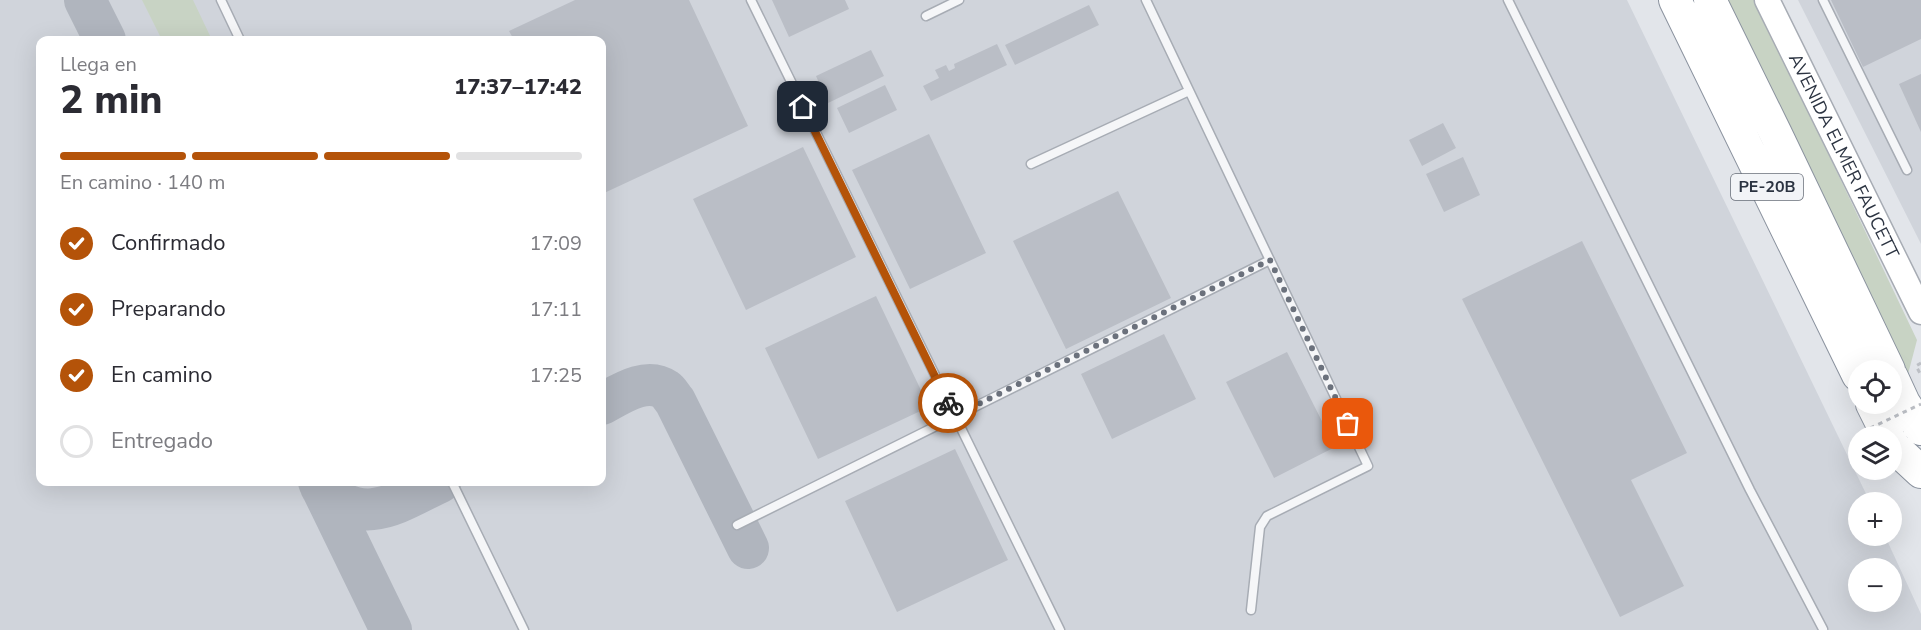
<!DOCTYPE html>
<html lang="es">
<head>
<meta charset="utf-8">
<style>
	:root { --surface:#fff; --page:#f7f7f7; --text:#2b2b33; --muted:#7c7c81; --line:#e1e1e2; --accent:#b45309 }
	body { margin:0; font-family:"Nunito Sans",sans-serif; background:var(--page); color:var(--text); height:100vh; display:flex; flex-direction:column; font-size:22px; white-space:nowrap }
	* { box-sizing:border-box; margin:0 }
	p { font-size:20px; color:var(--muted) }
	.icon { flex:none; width:33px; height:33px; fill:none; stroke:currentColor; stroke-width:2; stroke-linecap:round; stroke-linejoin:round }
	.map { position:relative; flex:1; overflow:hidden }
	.sheet { position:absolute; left:36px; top:36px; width:570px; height:450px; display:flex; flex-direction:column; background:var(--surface); border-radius:12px; box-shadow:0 6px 24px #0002 }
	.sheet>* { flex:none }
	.tools { position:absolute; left:1848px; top:360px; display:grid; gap:12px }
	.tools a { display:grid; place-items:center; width:54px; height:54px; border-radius:50%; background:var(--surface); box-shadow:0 6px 24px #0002; font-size:30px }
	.pin { position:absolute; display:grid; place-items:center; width:51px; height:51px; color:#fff; margin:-26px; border-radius:12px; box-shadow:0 3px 9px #0006 }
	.courier { position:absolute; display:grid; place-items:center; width:60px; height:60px; margin:-30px; border:4px solid #b45309; border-radius:50%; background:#fff; color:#222; box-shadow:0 2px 8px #0007 }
	.head em { font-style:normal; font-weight:800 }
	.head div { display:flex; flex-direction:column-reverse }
	.head { display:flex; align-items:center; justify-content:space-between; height:102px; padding:0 24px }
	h1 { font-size:39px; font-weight:800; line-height:45px }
	.bar { display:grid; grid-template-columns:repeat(4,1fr); gap:9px 6px; align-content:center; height:72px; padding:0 24px }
	.bar i { height:8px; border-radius:4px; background:var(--line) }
	.bar .active { background:var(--accent) }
	.bar p { grid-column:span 4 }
	ol { padding:0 24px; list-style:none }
	li { display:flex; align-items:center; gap:18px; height:66px }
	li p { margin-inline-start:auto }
	li .icon { padding:6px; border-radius:50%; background:var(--accent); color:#fff; stroke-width:4 }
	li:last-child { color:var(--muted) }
	li i { width:33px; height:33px; border:3px solid var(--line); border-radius:50% }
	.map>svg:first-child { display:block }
</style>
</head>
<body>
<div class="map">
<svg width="1921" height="630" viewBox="0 0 1921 630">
	<rect width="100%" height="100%" fill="#e2e5ea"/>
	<!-- built -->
	<path fill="#d0d4db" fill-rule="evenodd" d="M0,0H1627L1870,502H1858V536H1885L1921,614V630H0ZM40,40H602V482H40ZM1858,568H1892V602H1858Z
		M1798,0H1921V244Z"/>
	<!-- green -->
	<path fill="#c8d3c4" d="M142,0H193L212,40H162Z
		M1727,0H1755L1917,340L1907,378Z"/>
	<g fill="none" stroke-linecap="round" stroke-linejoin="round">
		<!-- taxiway -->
		<path stroke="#b0b5be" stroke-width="42" d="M85,0L105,40
			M602,404C619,395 646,376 666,390C669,392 672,398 675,401L748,548
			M319,482L391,630
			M321,487C363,529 396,503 440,482"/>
	</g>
	<!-- building -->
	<path fill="#babec6" d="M575,0H689L748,126L602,194V40H514L509,31Z
		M772,0H845L849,9L789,37Z
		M1831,0H1921V39L1863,67Z
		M1089,5L1099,25L1015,65L1005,45Z
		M997,44L1007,65L931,101L923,86L939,78L935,70L946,65L949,71L955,68L954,64Z
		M871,50L884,76L828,103L816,76Z
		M1921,74V132L1899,84Z
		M885,85L897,110L849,133L837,108Z
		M1443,123L1456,148L1422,166L1409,140Z
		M929,134L986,253L910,289L852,170Z
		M803,147L856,257L746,310L693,199Z
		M1463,157L1480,195L1444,212L1426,174Z
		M1118,191L1171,298L1066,349L1013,241Z
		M1582,241L1687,453L1631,480L1684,586L1620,617L1462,299Z
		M876,296L929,407L818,459L765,348Z
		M1164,334L1196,399L1112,439L1081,374Z
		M1287,352L1335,447L1274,478L1226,382Z
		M955,449L1008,560L897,612L845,501Z"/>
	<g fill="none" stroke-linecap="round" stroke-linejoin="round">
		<defs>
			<path id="lane" d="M221,0L240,40
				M751,0L1060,630
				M1146,0L1368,466L1267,516L1260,527L1251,610
				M1508,0L1750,490L1823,629
				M1823,0L1907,170
				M926,16L959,0
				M1031,164L1189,91
				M452,482L524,630
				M737,525L1270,260"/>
			<g id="secondary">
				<path id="s1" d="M1767,0L1921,312"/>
			</g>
			<path id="highway" d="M1675,0L1858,375
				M1710,0L1776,134L1889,370
				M1892,377L1904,403L1921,429
				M1872,404L1888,436
				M1892,443L1894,447L1921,472"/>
		</defs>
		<!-- lane casing -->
		<use href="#lane" stroke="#a7acb4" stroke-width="11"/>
		<!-- secondary casing -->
		<use href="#secondary" stroke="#a7acb4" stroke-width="27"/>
		<!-- highway casing -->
		<use href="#highway" stroke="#8b939f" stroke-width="34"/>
		<!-- path -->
		<path stroke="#bcbfc5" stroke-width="3" stroke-dasharray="4.5 4.5" stroke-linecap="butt" d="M1921,363L1916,366L1921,375"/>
		<!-- lane -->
		<use href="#lane" stroke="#f5f6f8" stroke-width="8"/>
		<!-- secondary -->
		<use href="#secondary" stroke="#fff" stroke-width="24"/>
		<!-- highway -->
		<use href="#highway" stroke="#fff" stroke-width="32"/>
		<!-- path-bridge -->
		<path stroke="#bcbfc5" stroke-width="3" stroke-dasharray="4.5 4.5" stroke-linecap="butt" d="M1862,432L1921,404"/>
	</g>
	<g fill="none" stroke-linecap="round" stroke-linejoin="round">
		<!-- done -->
		<path stroke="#6b717c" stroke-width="6" stroke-dasharray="0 10.8" d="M948,403L954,416L1270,260L1348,424"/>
		<!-- route -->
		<path stroke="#b45309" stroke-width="8" d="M803,107L948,403"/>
	</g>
	<g text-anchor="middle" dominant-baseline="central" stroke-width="6" stroke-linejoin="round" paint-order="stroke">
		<!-- shield labels -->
		<rect fill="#f2f4f7" stroke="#676d78" stroke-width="1.5" x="1731" y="174" width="72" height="26" rx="4.5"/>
		<g font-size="16" font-weight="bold" fill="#2b3341">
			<text x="1767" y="187">PE-20B</text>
		</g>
		<!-- street labels -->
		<g font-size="18" fill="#2b3341" stroke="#f2f4f7">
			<text stroke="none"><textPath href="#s1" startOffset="174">AVENIDA ELMER FAUCETT</textPath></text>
		</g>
	</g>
</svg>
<div class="tools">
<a><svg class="icon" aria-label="locate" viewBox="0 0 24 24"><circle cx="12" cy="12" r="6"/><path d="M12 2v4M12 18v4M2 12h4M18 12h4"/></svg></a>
<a><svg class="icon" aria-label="layers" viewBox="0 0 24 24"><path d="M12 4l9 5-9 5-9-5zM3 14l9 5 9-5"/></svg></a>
<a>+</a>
<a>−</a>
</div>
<div class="pin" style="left:1348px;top:424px;background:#ea580c"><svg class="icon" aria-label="bag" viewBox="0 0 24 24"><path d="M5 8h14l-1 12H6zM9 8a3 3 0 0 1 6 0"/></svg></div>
<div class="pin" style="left:803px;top:107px;background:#1f2937"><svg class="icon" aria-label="home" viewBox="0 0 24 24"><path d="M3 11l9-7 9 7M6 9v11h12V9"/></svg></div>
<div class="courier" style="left:948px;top:403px"><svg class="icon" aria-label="bike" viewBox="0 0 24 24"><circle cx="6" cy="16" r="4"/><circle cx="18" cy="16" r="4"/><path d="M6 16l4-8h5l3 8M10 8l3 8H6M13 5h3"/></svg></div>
<section class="sheet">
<div class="head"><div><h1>2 min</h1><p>Llega en</p></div><em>17:37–17:42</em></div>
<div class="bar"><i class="active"></i><i class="active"></i><i class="active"></i><i></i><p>En camino · 140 m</p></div>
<ol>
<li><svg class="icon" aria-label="check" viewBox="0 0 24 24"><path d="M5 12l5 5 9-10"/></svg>Confirmado<p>17:09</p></li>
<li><svg class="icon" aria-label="check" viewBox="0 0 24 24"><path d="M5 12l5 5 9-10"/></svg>Preparando<p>17:11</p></li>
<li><svg class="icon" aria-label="check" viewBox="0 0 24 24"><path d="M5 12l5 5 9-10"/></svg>En camino<p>17:25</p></li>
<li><i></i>Entregado</li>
</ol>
</section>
</div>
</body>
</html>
